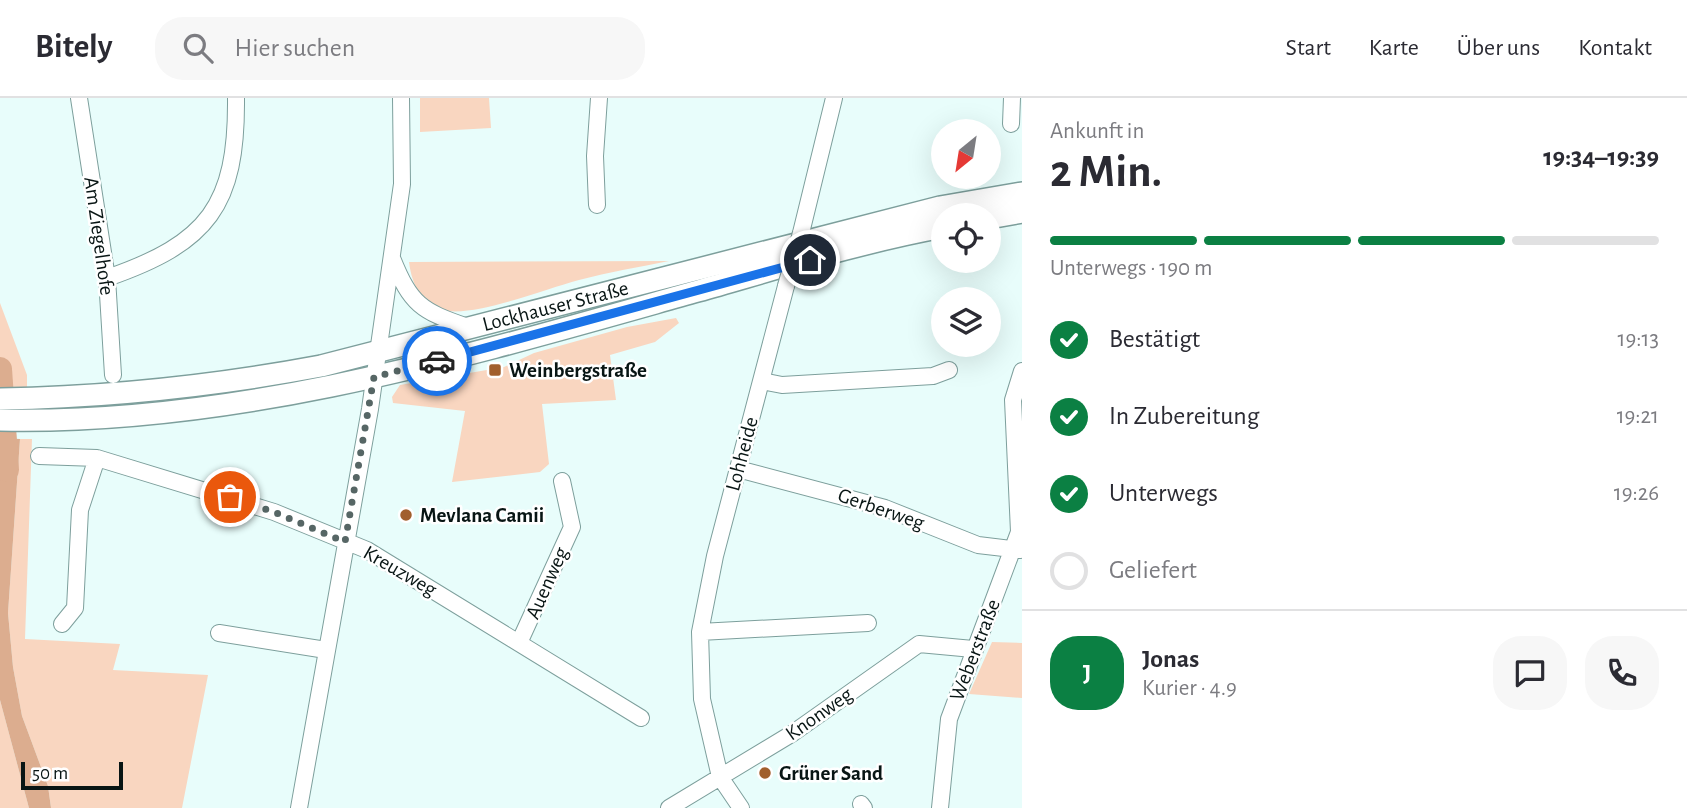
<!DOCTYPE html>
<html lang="de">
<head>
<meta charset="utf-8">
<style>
	:root { --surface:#fff; --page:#f7f7f7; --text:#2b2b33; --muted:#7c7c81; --line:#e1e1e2; --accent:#0b8043 }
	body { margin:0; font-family:"Alegreya Sans",sans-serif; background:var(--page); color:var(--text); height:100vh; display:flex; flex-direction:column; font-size:26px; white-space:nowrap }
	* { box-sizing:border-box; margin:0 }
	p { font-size:23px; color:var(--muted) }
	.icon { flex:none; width:38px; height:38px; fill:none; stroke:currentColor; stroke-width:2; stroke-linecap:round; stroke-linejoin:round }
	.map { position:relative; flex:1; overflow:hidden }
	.details { display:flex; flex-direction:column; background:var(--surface); width:665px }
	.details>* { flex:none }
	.needle { width:46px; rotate:210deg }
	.buttons { position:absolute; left:931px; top:21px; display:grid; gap:14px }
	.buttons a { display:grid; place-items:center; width:70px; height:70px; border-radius:50%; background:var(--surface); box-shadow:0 7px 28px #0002; font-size:35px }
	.scale { position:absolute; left:21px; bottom:18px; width:102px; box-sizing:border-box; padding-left:7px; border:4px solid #081514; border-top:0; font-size:19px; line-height:24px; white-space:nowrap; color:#081514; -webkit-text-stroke:5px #fff; paint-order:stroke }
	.pin { position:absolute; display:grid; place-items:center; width:60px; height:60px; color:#fff; margin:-30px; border:4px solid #fff; border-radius:50%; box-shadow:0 2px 7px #0007 }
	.courier { position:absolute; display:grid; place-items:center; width:70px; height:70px; margin:-35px; border:5px solid #1a73e8; border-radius:50%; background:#fff; color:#222; box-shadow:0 2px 9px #0007 }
	.summary em { font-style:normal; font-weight:700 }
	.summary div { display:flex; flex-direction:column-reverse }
	.summary { display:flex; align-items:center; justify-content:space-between; height:119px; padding:0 28px }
	h1 { font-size:46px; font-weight:700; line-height:52px }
	.bar { display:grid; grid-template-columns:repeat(4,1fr); gap:10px 7px; align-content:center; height:84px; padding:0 28px }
	.bar i { height:9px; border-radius:5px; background:var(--line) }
	.bar .current { background:var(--accent) }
	.bar p { grid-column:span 4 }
	.line { display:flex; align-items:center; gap:18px; padding:0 28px; border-top:2px solid var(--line) }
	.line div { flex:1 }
	.round { display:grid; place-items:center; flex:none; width:74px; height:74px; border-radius:28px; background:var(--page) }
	ol { padding:0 28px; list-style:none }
	li { display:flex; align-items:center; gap:21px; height:77px }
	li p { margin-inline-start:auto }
	li .icon { padding:7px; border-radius:50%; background:var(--accent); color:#fff; stroke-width:4 }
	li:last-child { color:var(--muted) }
	li i { width:38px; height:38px; border:4px solid var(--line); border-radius:50% }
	header { display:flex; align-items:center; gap:42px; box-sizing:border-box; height:98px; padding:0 35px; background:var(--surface); border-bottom:2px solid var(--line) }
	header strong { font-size:33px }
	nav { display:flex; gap:38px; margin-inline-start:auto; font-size:24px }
	.search { width:490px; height:63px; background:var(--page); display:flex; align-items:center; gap:18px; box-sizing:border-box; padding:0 24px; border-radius:28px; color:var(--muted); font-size:26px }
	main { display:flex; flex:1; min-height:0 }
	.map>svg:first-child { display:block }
</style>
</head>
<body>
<header>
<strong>Bitely</strong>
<div class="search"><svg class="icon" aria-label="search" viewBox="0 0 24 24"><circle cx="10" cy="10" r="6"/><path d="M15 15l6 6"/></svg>Hier suchen</div>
<nav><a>Start</a><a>Karte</a><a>Über uns</a><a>Kontakt</a></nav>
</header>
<main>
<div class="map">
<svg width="1022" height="710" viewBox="0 0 1022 710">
	<rect width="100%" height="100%" fill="#e8fdfb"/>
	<!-- green -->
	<path fill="#f9d6c0" d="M420,0H489L491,30L420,34Z
		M669,163C639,169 609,174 579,182C545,191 481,217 448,213C423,210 412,188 409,164Z
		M0,205L27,277V289H0Z
		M676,220L679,225L655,244L610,257L616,302L542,306L549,366L540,374L452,384L465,313L393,305L392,299L400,287L504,269L534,255L627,229Z
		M20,341H32L25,541L120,546L113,572L208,577L182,710H51L48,688L22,618L13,569L8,515Z
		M992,544L1022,545V600L969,596Z
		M0,602L29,710H0Z"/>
	<!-- water -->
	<path fill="#dcad8f" d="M0,340L20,341L8,515L13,569L22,618L48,688L51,710H29L0,602Z"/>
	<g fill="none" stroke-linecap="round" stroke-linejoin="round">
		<!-- river -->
		<path stroke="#dcad8f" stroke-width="24" d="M0,271L7,372"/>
		<defs>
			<path id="minor" d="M79,0L107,180L113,277
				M1011,26L1012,0
				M597,107L595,58L599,0
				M801,135L834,0
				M392,160C411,207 421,213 468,229
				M107,180C208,145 237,108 236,0
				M762,283L782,287L933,278L949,272
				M39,358L97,360L80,412L75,510L62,526
				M97,360L274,414L367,452L641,620
				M738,371L885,410L978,447L1020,452
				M700,534L868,525
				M219,535L326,552
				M519,545L572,429L562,383
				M861,706L864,710
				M299,710L370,311L402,86L401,0
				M669,710L793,635L919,546L973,551
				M741,710L720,679L702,601L700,534L715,458L786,188
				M940,710L949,621L1019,434L1013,302L1022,273"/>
			<g id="major">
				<path d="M989,120L1022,114"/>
				<path id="s1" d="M0,301C109,299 214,288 321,268L940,109L1022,95"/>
				<path d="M0,322C239,327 470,257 698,193C779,170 861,144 943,129"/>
			</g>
		</defs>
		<!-- minor casing -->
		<use href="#minor" stroke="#7d9f9c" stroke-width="18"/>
		<!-- major casing -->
		<use href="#major" stroke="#7d9f9c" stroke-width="24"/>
		<!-- minor -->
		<use href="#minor" stroke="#fff" stroke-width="16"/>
		<!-- major -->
		<use href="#major" stroke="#fff" stroke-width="21"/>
		<defs>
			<path id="minor-bridge" d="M786,188L801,135"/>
		</defs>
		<!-- minor-bridge casing -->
		<use href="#minor-bridge" stroke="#7d9f9c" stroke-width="18" stroke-linecap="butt"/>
		<!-- minor-bridge -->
		<use href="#minor-bridge" stroke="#fff" stroke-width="16"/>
	</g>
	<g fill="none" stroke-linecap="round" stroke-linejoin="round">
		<!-- done -->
		<path stroke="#566665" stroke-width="7" stroke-dasharray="0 12.6" d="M230,399L274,414L345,444L374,279L437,263"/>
		<!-- route -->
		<path stroke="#1a73e8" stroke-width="9" d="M437,263L810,162"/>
	</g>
	<!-- markers -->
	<g fill="#a15f2d" stroke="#fff" stroke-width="2.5">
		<rect x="488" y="265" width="14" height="14" rx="3.5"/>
		<circle cx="406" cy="417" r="7"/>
		<circle cx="765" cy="675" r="7"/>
	</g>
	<g text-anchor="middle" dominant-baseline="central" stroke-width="5" stroke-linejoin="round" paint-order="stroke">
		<!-- street labels -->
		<g font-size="21" fill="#081514" stroke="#fff">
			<text transform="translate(99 138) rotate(82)">Am Ziegelhofe</text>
			<text stroke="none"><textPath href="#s1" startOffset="565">Lockhauser Straße</textPath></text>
			<text transform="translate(742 356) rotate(-75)">Lohheide</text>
			<text transform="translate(881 411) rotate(19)">Gerberweg</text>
			<text transform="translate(400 473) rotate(30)">Kreuzweg</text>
			<text transform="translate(547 485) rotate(-66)">Auenweg</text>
			<text transform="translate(975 552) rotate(-69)">Weberstraße</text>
			<text transform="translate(819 616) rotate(-35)">Knonweg</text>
		</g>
		<!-- poi labels -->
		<g font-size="21" font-weight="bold" fill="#081514" stroke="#fff" text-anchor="start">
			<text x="509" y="272">Weinbergstraße</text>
			<text x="420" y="417">Mevlana Camii</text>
			<text x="779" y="675">Grüner Sand</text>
		</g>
	</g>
</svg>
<div class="buttons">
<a><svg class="needle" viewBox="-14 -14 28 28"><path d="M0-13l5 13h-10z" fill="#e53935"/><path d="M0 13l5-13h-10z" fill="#7c7c81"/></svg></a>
<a><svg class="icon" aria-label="locate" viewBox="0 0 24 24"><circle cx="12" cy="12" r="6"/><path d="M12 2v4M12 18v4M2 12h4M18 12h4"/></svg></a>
<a><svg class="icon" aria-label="layers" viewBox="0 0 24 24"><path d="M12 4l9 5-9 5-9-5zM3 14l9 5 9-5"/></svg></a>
</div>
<div class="scale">50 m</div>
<div class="pin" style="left:230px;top:399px;background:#ea580c"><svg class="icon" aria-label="bag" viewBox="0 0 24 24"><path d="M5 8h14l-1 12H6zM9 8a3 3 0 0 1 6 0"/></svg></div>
<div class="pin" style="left:810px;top:162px;background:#1f2937"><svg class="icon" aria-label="home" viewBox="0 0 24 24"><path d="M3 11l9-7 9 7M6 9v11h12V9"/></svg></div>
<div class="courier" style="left:437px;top:263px"><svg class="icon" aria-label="car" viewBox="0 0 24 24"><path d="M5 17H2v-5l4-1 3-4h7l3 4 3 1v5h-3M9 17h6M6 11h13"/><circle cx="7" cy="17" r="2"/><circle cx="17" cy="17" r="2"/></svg></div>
</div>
<section class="details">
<div class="summary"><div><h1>2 Min.</h1><p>Ankunft in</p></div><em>19:34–19:39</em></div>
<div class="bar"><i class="current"></i><i class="current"></i><i class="current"></i><i></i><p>Unterwegs · 190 m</p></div>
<ol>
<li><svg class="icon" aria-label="check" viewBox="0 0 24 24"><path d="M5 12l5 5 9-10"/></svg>Bestätigt<p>19:13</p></li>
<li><svg class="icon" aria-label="check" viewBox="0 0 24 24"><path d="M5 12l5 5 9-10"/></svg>In Zubereitung<p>19:21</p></li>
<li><svg class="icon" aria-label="check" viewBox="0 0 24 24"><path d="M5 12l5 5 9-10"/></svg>Unterwegs<p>19:26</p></li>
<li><i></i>Geliefert</li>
</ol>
<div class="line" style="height:126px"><b class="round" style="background:var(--accent);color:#fff">J</b><div><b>Jonas</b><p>Kurier · 4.9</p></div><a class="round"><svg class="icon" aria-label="chat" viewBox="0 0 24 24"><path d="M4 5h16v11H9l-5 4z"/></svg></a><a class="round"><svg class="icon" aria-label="phone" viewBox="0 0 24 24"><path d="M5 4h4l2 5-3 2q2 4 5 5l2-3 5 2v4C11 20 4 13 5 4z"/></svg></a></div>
</section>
</main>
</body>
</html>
